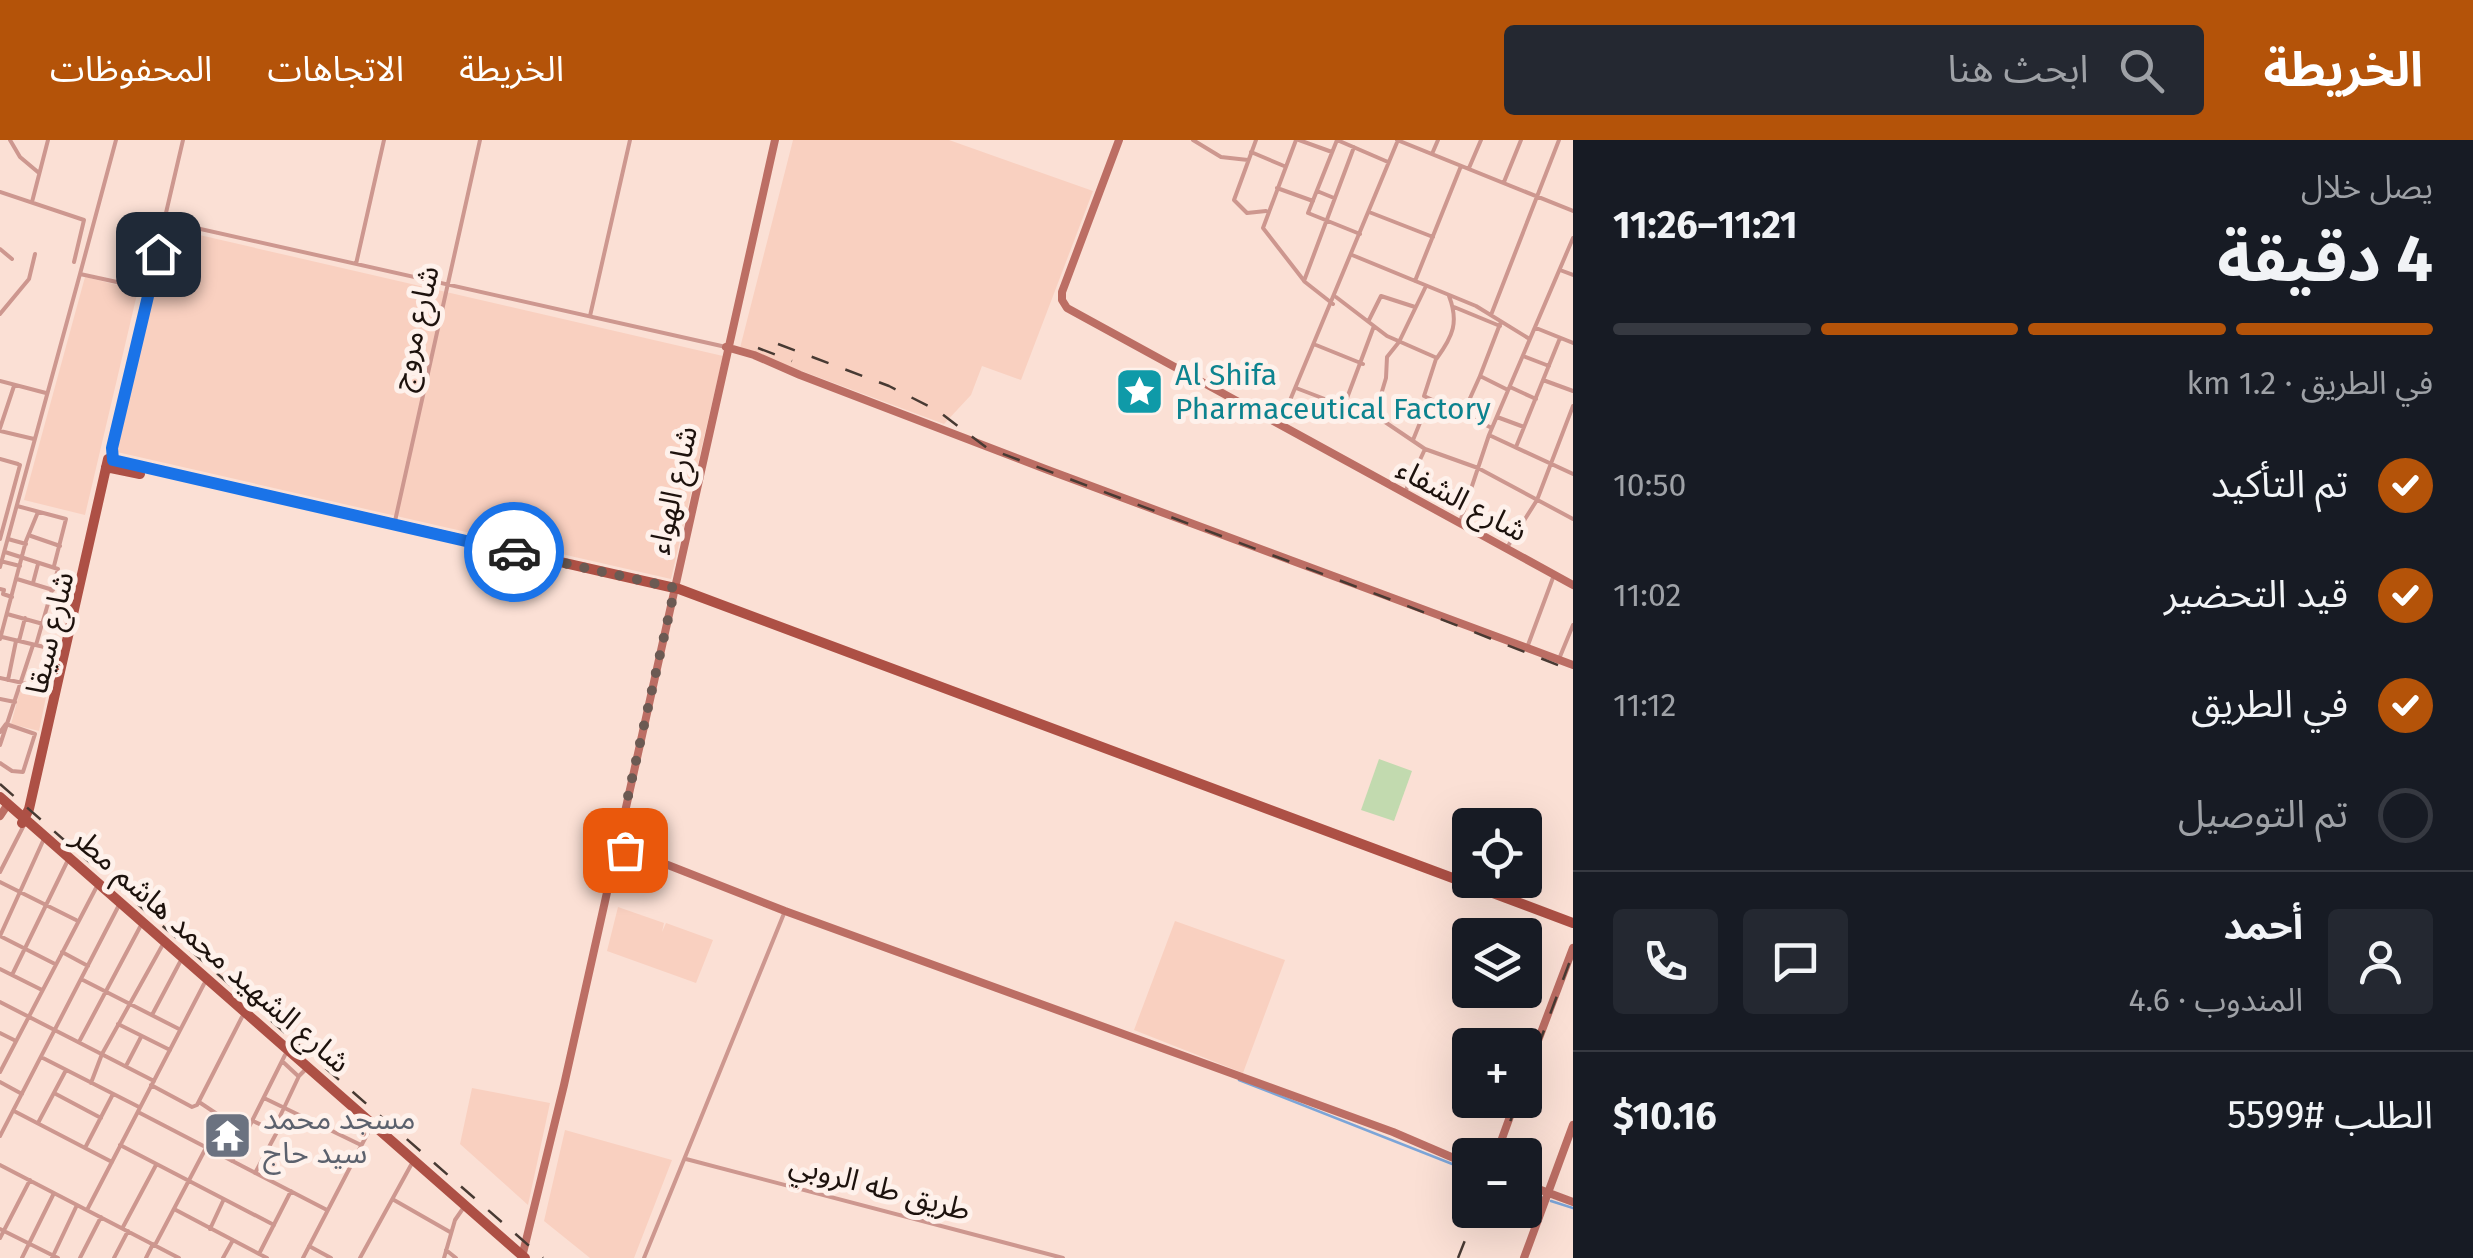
<!DOCTYPE html>
<html lang="ar">
<head>
<meta charset="utf-8">
<style>
	:root { --surface:#171b24; --page:#242831; --text:#f1f3f6; --muted:#9ea1a6; --line:#363941; --accent:#b45309 }
	body { margin:0; font-family:"Fira Sans","Noto Sans Arabic",sans-serif; background:var(--page); color:var(--text); direction:rtl; height:100vh; display:flex; flex-direction:column; font-size:38px; white-space:nowrap }
	* { box-sizing:border-box; margin:0 }
	p { font-size:32px; color:var(--muted) }
	.icon { flex:none; width:55px; height:55px; fill:none; stroke:currentColor; stroke-width:2; stroke-linecap:round; stroke-linejoin:round }
	.map { position:relative; flex:1; overflow:hidden; direction:ltr }
	.sheet { display:flex; flex-direction:column; background:var(--surface); width:900px }
	.sheet>* { flex:none }
	.buttons { position:absolute; left:1452px; top:668px; display:grid; gap:20px }
	.buttons a { display:grid; place-items:center; width:90px; height:90px; border-radius:10px; background:var(--surface); box-shadow:0 10px 40px #0002; font-size:50px }
	.pin { position:absolute; display:grid; place-items:center; width:85px; height:85px; color:#fff; margin:-42px; border-radius:20px; box-shadow:0 5px 15px #0006 }
	.courier { position:absolute; display:grid; place-items:center; width:100px; height:100px; margin:-50px; border:8px solid #1a73e8; border-radius:50%; background:#fff; color:#222; box-shadow:0 2px 12px #0007 }
	.summary em { font-style:normal; font-weight:700 }
	.summary div { display:flex; flex-direction:column-reverse }
	.summary { display:flex; align-items:center; justify-content:space-between; height:170px; padding:0 40px }
	h1 { font-size:65px; font-weight:700; line-height:75px }
	.bar { display:grid; grid-template-columns:repeat(4,1fr); gap:15px 10px; align-content:center; height:120px; padding:0 40px }
	.bar i { height:12px; border-radius:8px; background:var(--line) }
	.bar .current { background:var(--accent) }
	.bar p { grid-column:span 4 }
	.line { display:flex; align-items:center; gap:25px; padding:0 40px; border-top:2px solid var(--line) }
	.line div { flex:1 }
	.round { display:grid; place-items:center; flex:none; width:105px; height:105px; border-radius:10px; background:var(--page) }
	ol { padding:0 40px; list-style:none }
	li { display:flex; align-items:center; gap:30px; height:110px }
	li p { margin-inline-start:auto }
	li .icon { padding:10px; border-radius:50%; background:var(--accent); color:#fff; stroke-width:4 }
	li:last-child { color:var(--muted) }
	li i { width:55px; height:55px; border:5px solid var(--line); border-radius:50% }
	header { display:flex; align-items:center; gap:60px; box-sizing:border-box; height:140px; padding:0 50px; background:var(--accent); color:#fff }
	header strong { font-size:48px }
	nav { display:flex; gap:55px; margin-inline-start:auto; font-size:35px }
	.search { width:700px; height:90px; background:var(--page); display:flex; align-items:center; gap:25px; box-sizing:border-box; padding:0 35px; border-radius:10px; color:var(--muted); font-size:38px }
	main { display:flex; flex:1; min-height:0 }
	.map>svg:first-child { display:block }
</style>
</head>
<body>
<header>
<strong>الخريطة</strong>
<div class="search"><svg class="icon" aria-label="search" viewBox="0 0 24 24"><circle cx="10" cy="10" r="6"/><path d="M15 15l6 6"/></svg>ابحث هنا</div>
<nav><a>الخريطة</a><a>الاتجاهات</a><a>المحفوظات</a></nav>
</header>
<main>
<section class="sheet">
<div class="summary"><div><h1>4 دقيقة</h1><p>يصل خلال</p></div><em>11:21–11:26</em></div>
<div class="bar"><i class="current"></i><i class="current"></i><i class="current"></i><i></i><p>في الطريق · 1.2 km</p></div>
<ol>
<li><svg class="icon" aria-label="check" viewBox="0 0 24 24"><path d="M5 12l5 5 9-10"/></svg>تم التأكيد<p>10:50</p></li>
<li><svg class="icon" aria-label="check" viewBox="0 0 24 24"><path d="M5 12l5 5 9-10"/></svg>قيد التحضير<p>11:02</p></li>
<li><svg class="icon" aria-label="check" viewBox="0 0 24 24"><path d="M5 12l5 5 9-10"/></svg>في الطريق<p>11:12</p></li>
<li><i></i>تم التوصيل</li>
</ol>
<div class="line" style="height:180px"><a class="round"><svg class="icon" aria-label="person" viewBox="0 0 24 24"><circle cx="12" cy="8" r="4"/><path d="M4 21q1-7 8-7t8 7"/></svg></a><div><b>أحمد</b><p>المندوب · 4.6</p></div><a class="round"><svg class="icon" aria-label="chat" viewBox="0 0 24 24"><path d="M4 5h16v11H9l-5 4z"/></svg></a><a class="round"><svg class="icon" aria-label="phone" viewBox="0 0 24 24"><path d="M5 4h4l2 5-3 2q2 4 5 5l2-3 5 2v4C11 20 4 13 5 4z"/></svg></a></div>
<div class="line" style="height:130px"><div>الطلب #5599</div><b>$10.16</b></div>
</section>
<div class="map">
<svg width="1573" height="1118" viewBox="0 0 1573 1118">
	<rect width="100%" height="100%" fill="#fbe0d5"/>
	<!-- built -->
	<path fill="#f9d0c0" d="M793,0H949L1093,51L1021,240L982,226L971,255L944,284L740,208Z
		M169,88L723,216L671,439L117,312Z
		M85,137L138,150L85,375L24,360Z
		M21,547L47,552L39,591L11,584Z
		M618,767L664,783L662,792L666,783L713,800L696,843L607,811Z
		M1175,781L1285,820L1243,933L1134,890Z
		M472,948L550,963L528,1065L460,1004Z
		M565,990L672,1020L634,1118H590L544,1081Z"/>
	<!-- green -->
	<path fill="#c2daaf" d="M1379,619L1412,631L1394,681L1361,670Z"/>
	<g fill="none" stroke-linecap="round" stroke-linejoin="round">
		<!-- stream -->
		<path stroke="#7ca5d8" stroke-width="2.5" d="M1239,940L1470,1031
			M1525,1052L1543,1058
			M1551,1061L1573,1068"/>
		<!-- street -->
		<path stroke="#cd978f" stroke-width="4" d="M10,0L20,17L39,33
			M1193,0L1221,17L1248,20
			M1256,0L1234,60L1247,73L1266,71
			M1296,0L1263,88L1305,142L1333,164
			M1299,0L1332,12
			M1337,0L1308,73L1360,94
			M1337,0L1388,22
			M1397,0L1573,71
			M1251,12L1284,26
			M1432,14L1438,0
			M1469,28L1481,0
			M1504,42L1521,0
			M1277,48L1313,61
			M1317,51L1334,58
			M0,52L84,80L74,122
			M32,62L48,0
			M1369,72L1433,97
			M165,81L726,207
			M0,109L12,119
			M1352,115L1476,166L1528,198
			M356,124L384,0
			M1560,130L1573,135
			M80,134L116,0
			M1304,141L1354,7
			M1415,141L1461,26
			M1336,157L1387,196L1437,218C1453,196 1459,182 1449,156
			M1454,167L1500,186
			M0,174L29,139L35,114
			M1491,175L1559,0
			M590,176L630,0
			M1369,180L1381,156L1415,167
			M1536,188L1573,203
			M1316,205L1363,224
			M1523,216L1549,226
			M1436,219L1424,256L1492,288
			M1480,236L1500,184
			M1543,240L1573,251
			M0,241L46,253
			M1510,247L1536,259
			M1296,248L1385,282L1425,309L1406,350
			M1344,266L1374,186
			M1462,276L1480,236L1508,250
			M1497,277L1524,287
			M1374,278L1386,238L1387,217L1399,202L1426,146
			M1281,282L1398,0
			M0,288L14,246
			M0,291L34,299
			M1489,295L1573,334
			M1413,300L1428,263
			M1516,307L1560,198
			M1425,309L1478,328L1573,379
			M109,317L183,0
			M0,319L18,324
			M17,366L66,379L54,426
			M395,381L480,0
			M1460,382L1489,295L1573,98
			M31,396L60,406
			M0,399L20,325
			M8,399L26,404
			M1508,406L1537,360L1573,266
			M5,412L58,429L36,505
			M0,421L20,426
			M0,427L80,134L149,149
			M17,439L53,450
			M33,443L38,424
			M0,449L4,450L3,454L12,457
			M7,474L43,484
			M2,497L61,511
			M0,499L26,401L38,372
			M19,501L25,478
			M1528,505L1554,435
			M1559,519L1573,485
			M0,538L54,550
			M8,540L16,501
			M0,559L15,562
			M0,592L6,584L35,594L23,632L12,631L0,623
			M0,605L33,505
			M43,701L0,796L55,824
			M0,732L24,685
			M0,742L76,780
			M62,812L88,826
			M0,829L42,850
			M12,835L67,722
			M81,839L179,889
			M0,862L154,941
			M152,875L180,822
			M118,884L170,910
			M0,893L16,901
			M79,902L140,787
			M41,917L139,967
			M282,921L297,935
			M126,926L141,897
			M0,932L96,748
			M0,942L22,954
			M91,943L102,914L162,806
			M151,945L192,967L197,965L242,877
			M54,953L101,978
			M264,958L361,1005
			M14,971L112,1022
			M138,972L327,1070
			M253,981L277,992L255,1033
			M38,983L66,930
			M274,989L299,936L307,928
			M0,996L118,767
			M120,1005L274,1085
			M85,1008L113,954
			M686,1019L1063,1118
			M232,1021L285,915
			M0,1025L179,1118
			M394,1060L450,1092
			M174,1069L267,1118
			M87,1070L204,844
			M123,1087L156,1025
			M0,1089L58,1118
			M210,1089L223,1061
			M0,1098L30,1040
			M155,1105L219,983L217,974L199,962
			M309,1106L331,1118
			M446,1110L456,1118
			M259,1114L291,1051
			M22,1118L54,1053
			M52,1118L77,1065
			M80,1118L101,1077
			M114,1118L128,1091
			M146,1118L153,1104
			M223,1118L233,1100
			M303,1118L372,985
			M360,1118L411,1025
			M444,1118L455,1080L464,1067
			M644,1118L785,771"/>
		<!-- secondary -->
		<path stroke="#bc6e64" stroke-width="8" d="M1119,0L1062,152V160L1067,168L1573,445
			M726,207L754,215L800,235L1048,330L1573,525
			M0,676L8,664
			M617,705L785,771L1393,992L1470,1025
			M1525,935L1573,808
			M1496,1015L1516,960
			M1525,1044L1573,1062
			M522,1117L564,945L775,0
			M1524,1118L1573,985"/>
		<!-- primary -->
		<path stroke="#ad5045" stroke-width="10" d="M106,327L140,334
			M0,657L525,1118
			M22,683L29,669L108,319L679,449L1573,783"/>
		<!-- rail -->
		<path stroke="#483a33" stroke-width="2.5" stroke-dasharray="18 18" stroke-linecap="butt" d="M778,204L889,246L938,271L987,308L1405,465L1573,531
			M758,208L792,221
			M0,644L543,1118
			M1525,941L1573,813
			M1498,1015L1518,960
			M1458,1118L1477,1070"/>
	</g>
	<g fill="none" stroke-linecap="round" stroke-linejoin="round">
		<!-- done -->
		<path stroke="#6b5a53" stroke-width="10" stroke-dasharray="0 18" d="M514,412L675,448L617,705L625,710"/>
		<!-- route -->
		<path stroke="#1a73e8" stroke-width="12" d="M158,114L112,308L113,320L514,412"/>
	</g>
	<!-- icons -->
	<defs>
		<symbol id="sight-square" viewBox="-11 -11 22 22"><rect x="-9" y="-9" width="18" height="18" rx="4" fill="#0f9aa8" stroke="#fef1eb"/><path d="M0-6L1.8-2.2L6-1.7L2.9 1.2L3.7 5.4L0 3.3L-3.7 5.4L-2.9 1.2L-6-1.7L-1.8-2.2Z" fill="#fff"/></symbol>
		<symbol id="temple-square" viewBox="-11 -11 22 22"><rect x="-9" y="-9" width="18" height="18" rx="4" fill="#6b7280" stroke="#fef1eb"/><path d="M0-6L5-2H3V0L6.5 2.5H4V6H1.5V3h-3V6H-4V2.5H-6.5L-3 0V-2H-5Z" fill="#fff"/></symbol>
	</defs>
	<g fill-rule="evenodd">
		<use href="#sight-square" x="1112" y="224" width="55" height="55"/>
		<use href="#temple-square" x="200" y="968" width="55" height="55"/>
	</g>
	<g text-anchor="middle" dominant-baseline="central" stroke-width="10" stroke-linejoin="round" paint-order="stroke">
		<!-- street labels -->
		<g font-size="30" fill="#1d120d" stroke="#fef1eb">
			<text transform="translate(415 188) rotate(-77)">شارع مروج</text>
			<text transform="translate(673 350) rotate(-77)">شارع الهواء</text>
			<text transform="translate(1462 360) rotate(28)">شارع الشفاء</text>
			<text transform="translate(50 493) rotate(-77)">شارع سيقا</text>
			<text transform="translate(211 810) rotate(41)">شارع الشهيد محمد هاشم مطر</text>
			<text transform="translate(880 1047) rotate(15)">طريق طه الروبي</text>
		</g>
		<!-- culture labels -->
		<g font-size="30" fill="#0d838f" stroke="#fef1eb" text-anchor="start">
			<text x="1175" y="235">Al Shifa<tspan x="1175" dy="34">Pharmaceutical Factory</tspan></text>
		</g>
		<!-- worship labels -->
		<g font-size="30" fill="#5b616d" stroke="#fef1eb" text-anchor="start">
			<text x="263" y="979">مسجد محمد<tspan x="263" dy="34">سيد حاج</tspan></text>
		</g>
	</g>
</svg>
<div class="buttons">
<a><svg class="icon" aria-label="locate" viewBox="0 0 24 24"><circle cx="12" cy="12" r="6"/><path d="M12 2v4M12 18v4M2 12h4M18 12h4"/></svg></a>
<a><svg class="icon" aria-label="layers" viewBox="0 0 24 24"><path d="M12 4l9 5-9 5-9-5zM3 14l9 5 9-5"/></svg></a>
<a>+</a>
<a>−</a>
</div>
<div class="pin" style="left:625px;top:710px;background:#ea580c"><svg class="icon" aria-label="bag" viewBox="0 0 24 24"><path d="M5 8h14l-1 12H6zM9 8a3 3 0 0 1 6 0"/></svg></div>
<div class="pin" style="left:158px;top:114px;background:#1f2937"><svg class="icon" aria-label="home" viewBox="0 0 24 24"><path d="M3 11l9-7 9 7M6 9v11h12V9"/></svg></div>
<div class="courier" style="left:514px;top:412px"><svg class="icon" aria-label="car" viewBox="0 0 24 24"><path d="M5 17H2v-5l4-1 3-4h7l3 4 3 1v5h-3M9 17h6M6 11h13"/><circle cx="7" cy="17" r="2"/><circle cx="17" cy="17" r="2"/></svg></div>
</div>
</main>
</body>
</html>
